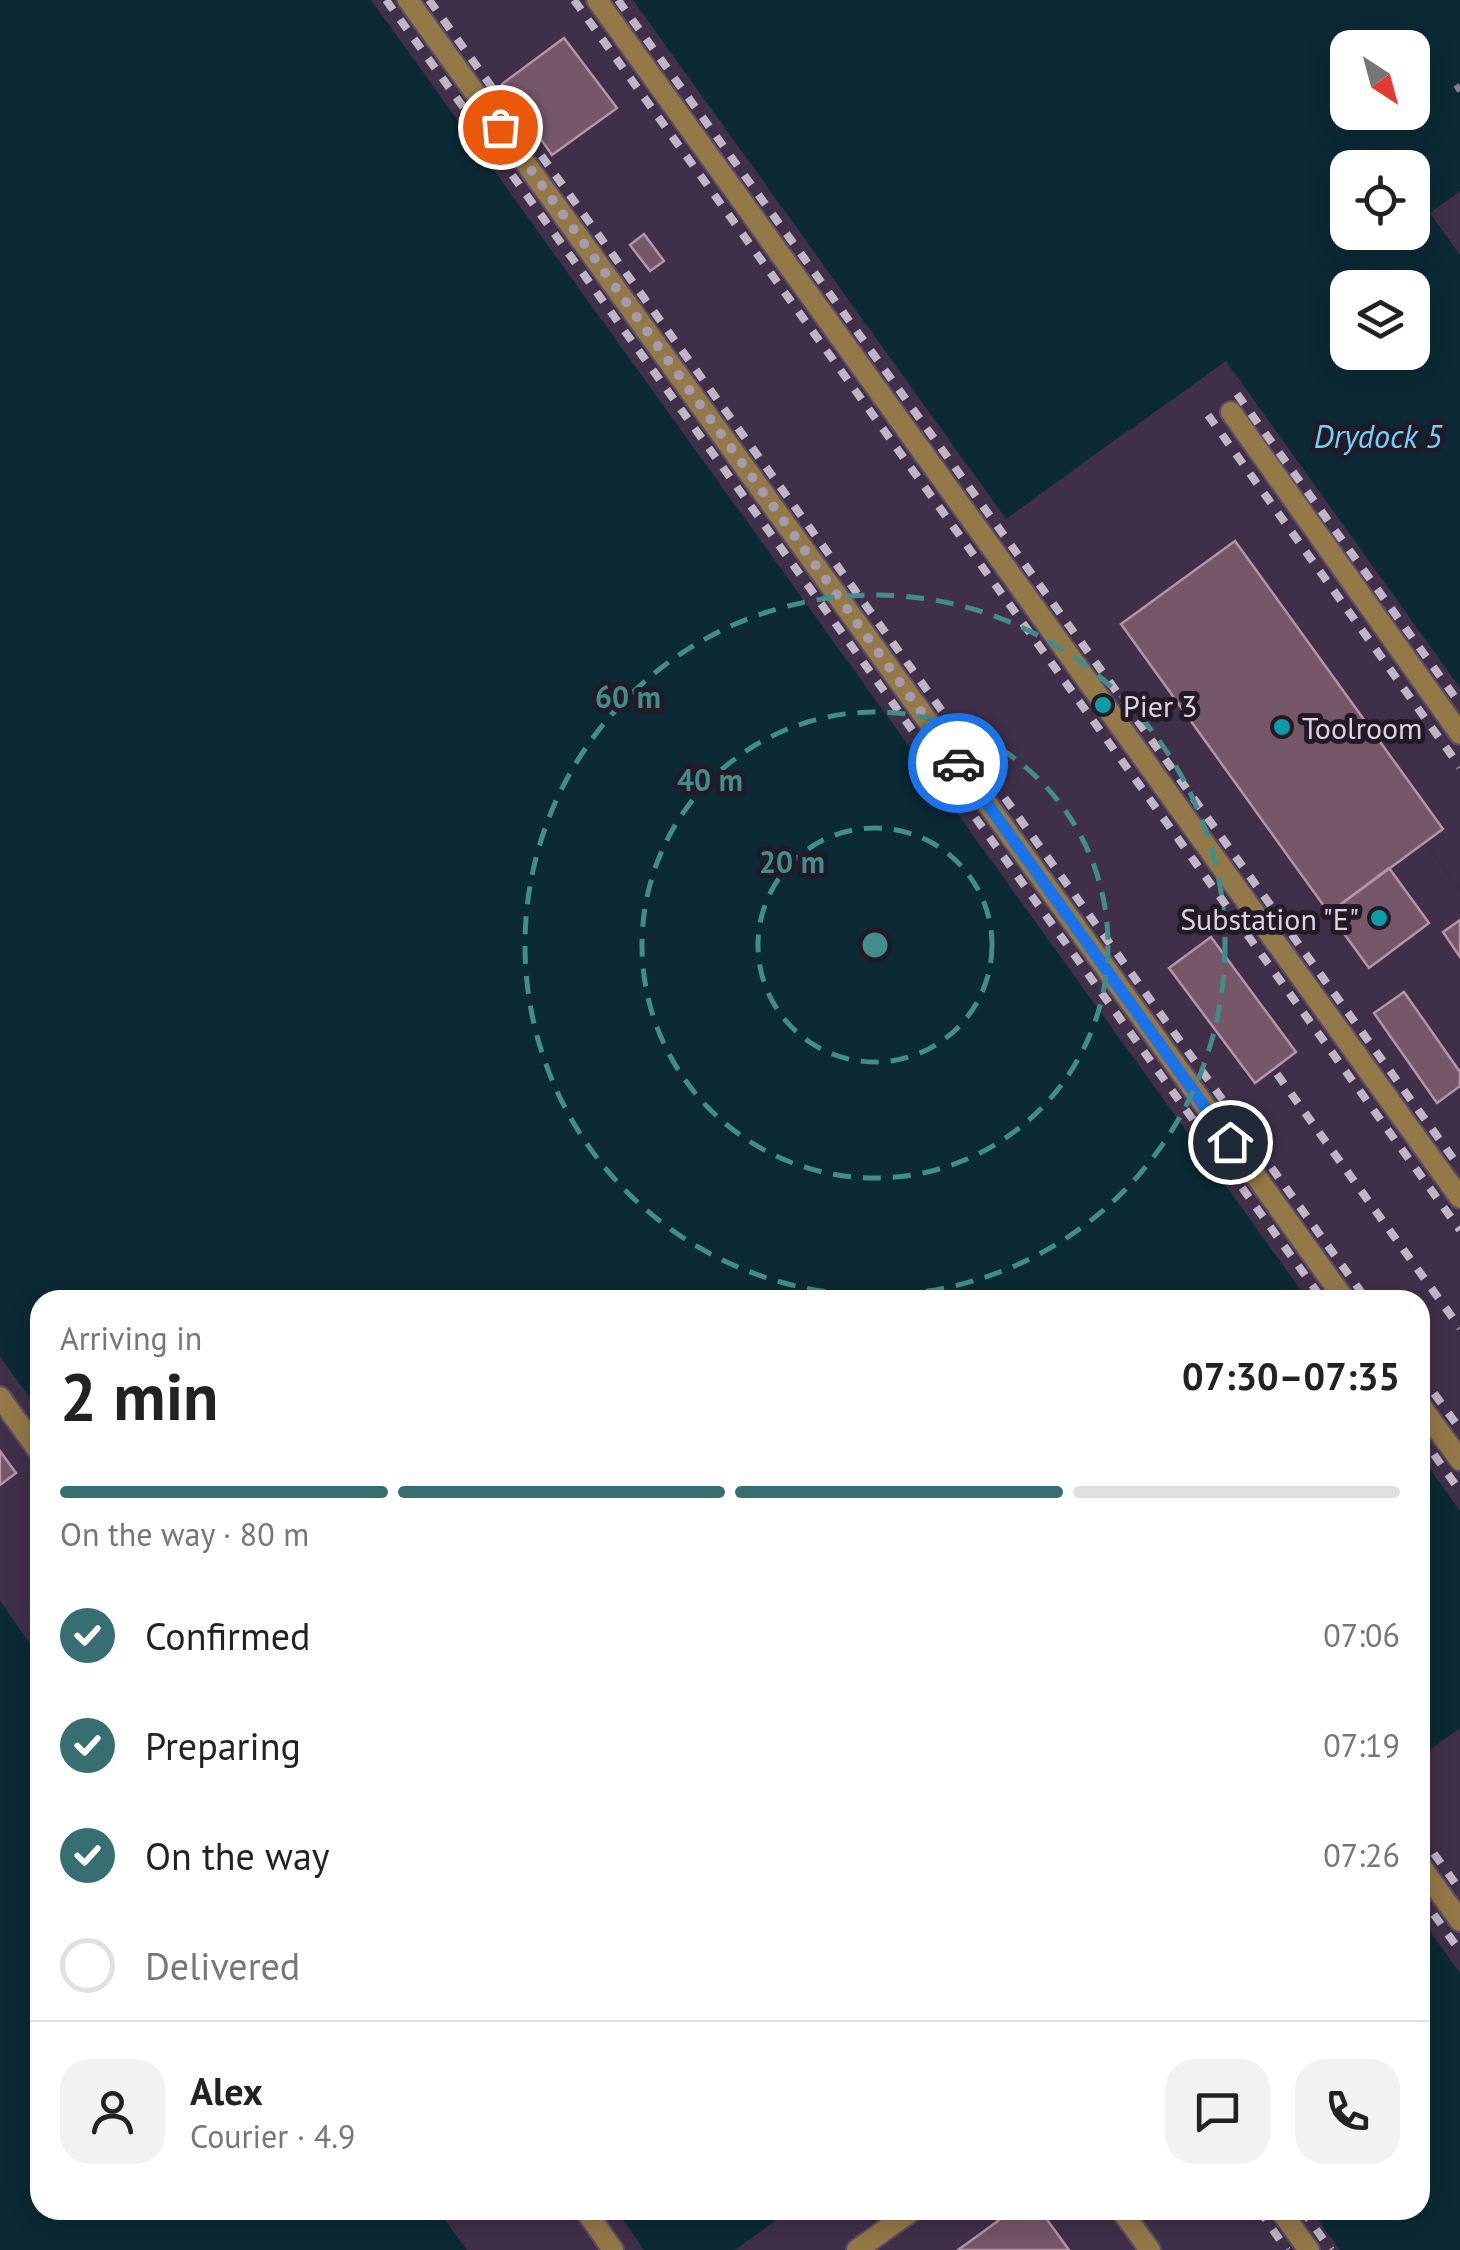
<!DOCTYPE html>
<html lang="en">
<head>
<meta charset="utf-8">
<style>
	:root { --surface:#fff; --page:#f2f2f2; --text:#222; --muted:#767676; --line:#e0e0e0; --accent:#376e71 }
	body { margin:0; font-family:"PT Sans",sans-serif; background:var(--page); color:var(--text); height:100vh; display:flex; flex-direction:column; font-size:38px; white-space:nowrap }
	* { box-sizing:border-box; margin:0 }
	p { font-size:32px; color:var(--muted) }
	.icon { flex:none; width:55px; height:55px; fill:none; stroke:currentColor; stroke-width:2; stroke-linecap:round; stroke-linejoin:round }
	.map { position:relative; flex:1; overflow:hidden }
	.panel { position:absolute; left:30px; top:1290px; width:1400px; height:930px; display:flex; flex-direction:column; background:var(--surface); border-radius:30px; box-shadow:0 5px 25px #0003 }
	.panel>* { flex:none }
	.needle { width:65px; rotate:144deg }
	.tools { position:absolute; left:1330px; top:30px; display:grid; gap:20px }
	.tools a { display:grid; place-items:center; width:100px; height:100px; border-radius:20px; background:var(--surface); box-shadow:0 5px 25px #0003; font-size:50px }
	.pin { position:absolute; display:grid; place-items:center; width:85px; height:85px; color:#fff; margin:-42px; border:5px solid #fff; border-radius:50%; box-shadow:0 2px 10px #0007 }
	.courier { position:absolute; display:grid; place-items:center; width:100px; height:100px; margin:-50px; border:8px solid #1a73e8; border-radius:50%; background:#fff; color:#222; box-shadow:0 2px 12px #0007 }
	.head em { font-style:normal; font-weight:600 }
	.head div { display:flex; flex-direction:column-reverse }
	.head { display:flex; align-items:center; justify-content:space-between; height:170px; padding:0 30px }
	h1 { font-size:65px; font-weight:600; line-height:75px }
	.bar { display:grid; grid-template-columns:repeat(4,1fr); gap:15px 10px; align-content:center; height:120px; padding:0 30px }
	.bar i { height:12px; border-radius:8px; background:var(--line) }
	.bar .on { background:var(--accent) }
	.bar p { grid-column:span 4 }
	.line { display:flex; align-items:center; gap:25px; padding:0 30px; border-top:2px solid var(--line) }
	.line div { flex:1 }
	.round { display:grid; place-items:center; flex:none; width:105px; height:105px; border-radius:30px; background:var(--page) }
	ol { padding:0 30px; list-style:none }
	li { display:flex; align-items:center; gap:30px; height:110px }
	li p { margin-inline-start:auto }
	li .icon { padding:10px; border-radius:50%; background:var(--accent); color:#fff; stroke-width:4 }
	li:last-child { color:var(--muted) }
	li i { width:55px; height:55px; border:5px solid var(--line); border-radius:50% }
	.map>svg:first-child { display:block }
</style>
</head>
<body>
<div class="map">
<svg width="1460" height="2250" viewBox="0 0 1460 2250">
	<rect width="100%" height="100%" fill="#402f49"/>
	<!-- water -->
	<path fill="#0b2a36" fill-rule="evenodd" d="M0,0H1460V191L1430,213L1460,255V688L1226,361L1130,430L1460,891V1728L1420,1757V1300H40V2210H790L735,2250H0ZM1348,48H1412V112H1348ZM1348,168H1412V232H1348ZM1348,288H1412V352H1348Z
		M1420,1918L1460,1973V2250H1340L1311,2210H1420Z"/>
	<!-- pier -->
	<path fill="#402f49" d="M371,0H633L1006,519L1130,429L1460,891V1511L1420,1455V1300H1308Z
		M0,1356L40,1412V1657L0,1601Z
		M438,2210H616L644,2250H467Z"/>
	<!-- building -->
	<path fill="#765669" stroke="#b694a8" stroke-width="2.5" d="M564,38L617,108L552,155L502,84Z
		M644,234L664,261L650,271L630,245Z
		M1235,541L1443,829L1329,913L1121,624Z
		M1389,868L1429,923L1369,968L1329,913Z
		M1460,920V957L1443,932Z
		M1211,937L1296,1052L1255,1083L1169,968Z
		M1404,992L1460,1072V1086L1437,1103L1374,1013Z
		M0,1451L16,1473L0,1485Z
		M1013,2210H1040L1069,2250H958Z"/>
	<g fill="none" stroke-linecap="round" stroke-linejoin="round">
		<defs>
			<path id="lane" d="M408,0L1345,1300
				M597,0L1460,1198
				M1231,412L1460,734
				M0,1397L40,1453
				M1420,1405L1460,1460
				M1420,1865L1460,1921
				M585,2210L613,2250
				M1121,2210L1150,2250
				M1280,2210L1309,2250
				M857,2250L913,2210"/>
		</defs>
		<!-- lane casing -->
		<use href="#lane" stroke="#5c4d65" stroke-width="24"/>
		<!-- path -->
		<path stroke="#8b7e93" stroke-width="6" stroke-dasharray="8 8" stroke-linecap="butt" d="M1456,85L1460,91"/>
		<!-- lane -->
		<use href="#lane" stroke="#947948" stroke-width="20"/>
		<!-- rail -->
		<path stroke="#c0b5c7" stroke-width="8" stroke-dasharray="12 12" stroke-linecap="butt" d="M386,0L1323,1300
			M429,0L1367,1300
			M574,0L1460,1230
			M618,0L1460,1168
			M1237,394L1460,704
			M1208,415L1460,767
			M1277,1074L1460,1328
			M1420,1374L1460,1429
			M1420,1435L1460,1491
			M1420,1834L1460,1890
			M1420,1895L1460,1951
			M1259,2210L1287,2250
			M1302,2210L1331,2250"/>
	</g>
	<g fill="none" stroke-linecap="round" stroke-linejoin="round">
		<!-- done -->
		<path stroke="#a69aad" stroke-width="10" stroke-dasharray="0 18" d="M500,127L958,763"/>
		<!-- route -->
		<path stroke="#1a73e8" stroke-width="12" d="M958,763L1230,1142"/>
	</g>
	<!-- distance rings -->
	<g fill="none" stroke="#428d8b" stroke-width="5" stroke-dasharray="18 12">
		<circle cx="875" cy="945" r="117"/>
		<circle cx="875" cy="945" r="233"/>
		<circle cx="875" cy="945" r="350"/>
	</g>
	<!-- markers -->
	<g fill="#0f9aa8" stroke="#221b27" stroke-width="4">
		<circle cx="1103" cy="705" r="10"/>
		<circle cx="1282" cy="727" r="10"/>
		<circle cx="1379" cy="918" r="10"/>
	</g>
	<g text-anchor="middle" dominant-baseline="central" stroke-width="10" stroke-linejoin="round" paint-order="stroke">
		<!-- poi labels -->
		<g font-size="30" fill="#ddd3e3" stroke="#221b27" text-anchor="start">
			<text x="1123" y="705">Pier 3</text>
			<text x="1302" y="727">Toolroom</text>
			<text x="1359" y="918" text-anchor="end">Substation "E"</text>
		</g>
		<!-- water labels -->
		<g font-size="32" font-style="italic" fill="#70d2fc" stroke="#221b27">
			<text x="1378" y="436">Drydock 5</text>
		</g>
	</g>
	<circle cx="875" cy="945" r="15" fill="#428d8b" stroke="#221b27" stroke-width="5"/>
	<g font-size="30" text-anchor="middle" font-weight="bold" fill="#428d8b" stroke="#221b27" stroke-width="10" stroke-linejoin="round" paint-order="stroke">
		<text x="628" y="708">60 m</text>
		<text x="710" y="791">40 m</text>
		<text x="792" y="873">20 m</text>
	</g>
</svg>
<div class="tools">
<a><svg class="needle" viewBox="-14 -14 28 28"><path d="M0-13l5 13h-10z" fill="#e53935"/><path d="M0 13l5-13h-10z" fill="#767676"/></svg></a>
<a><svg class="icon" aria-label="locate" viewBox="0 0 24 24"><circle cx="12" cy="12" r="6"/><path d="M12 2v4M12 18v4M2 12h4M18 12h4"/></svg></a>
<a><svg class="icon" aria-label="layers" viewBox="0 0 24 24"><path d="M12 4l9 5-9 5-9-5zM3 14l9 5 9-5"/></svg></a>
</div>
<div class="pin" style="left:500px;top:127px;background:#ea580c"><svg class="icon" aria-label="bag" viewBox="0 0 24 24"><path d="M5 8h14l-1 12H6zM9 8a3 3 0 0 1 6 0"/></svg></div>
<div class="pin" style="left:1230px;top:1142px;background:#1f2937"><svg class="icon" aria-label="home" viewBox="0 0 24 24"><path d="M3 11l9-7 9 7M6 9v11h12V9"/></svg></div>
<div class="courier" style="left:958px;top:763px"><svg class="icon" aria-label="car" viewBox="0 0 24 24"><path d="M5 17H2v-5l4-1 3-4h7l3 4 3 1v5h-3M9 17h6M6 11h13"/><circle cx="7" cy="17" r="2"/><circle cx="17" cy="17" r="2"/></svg></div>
<section class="panel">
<div class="head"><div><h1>2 min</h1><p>Arriving in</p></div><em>07:30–07:35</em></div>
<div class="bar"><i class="on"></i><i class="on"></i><i class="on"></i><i></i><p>On the way · 80 m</p></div>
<ol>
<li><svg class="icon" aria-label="check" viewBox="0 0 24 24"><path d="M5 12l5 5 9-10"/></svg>Confirmed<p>07:06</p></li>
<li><svg class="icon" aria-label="check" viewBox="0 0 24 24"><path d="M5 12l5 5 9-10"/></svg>Preparing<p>07:19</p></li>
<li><svg class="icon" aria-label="check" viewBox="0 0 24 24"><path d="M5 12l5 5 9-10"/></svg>On the way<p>07:26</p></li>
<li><i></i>Delivered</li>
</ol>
<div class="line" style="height:180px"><a class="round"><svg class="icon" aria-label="person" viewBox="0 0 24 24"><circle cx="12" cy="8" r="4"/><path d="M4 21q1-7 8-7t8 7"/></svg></a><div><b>Alex</b><p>Courier · 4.9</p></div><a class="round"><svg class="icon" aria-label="chat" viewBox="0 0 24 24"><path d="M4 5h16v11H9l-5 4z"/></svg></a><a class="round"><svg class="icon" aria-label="phone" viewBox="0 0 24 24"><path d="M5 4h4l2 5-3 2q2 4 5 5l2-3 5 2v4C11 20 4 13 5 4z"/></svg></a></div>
</section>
</div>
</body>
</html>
